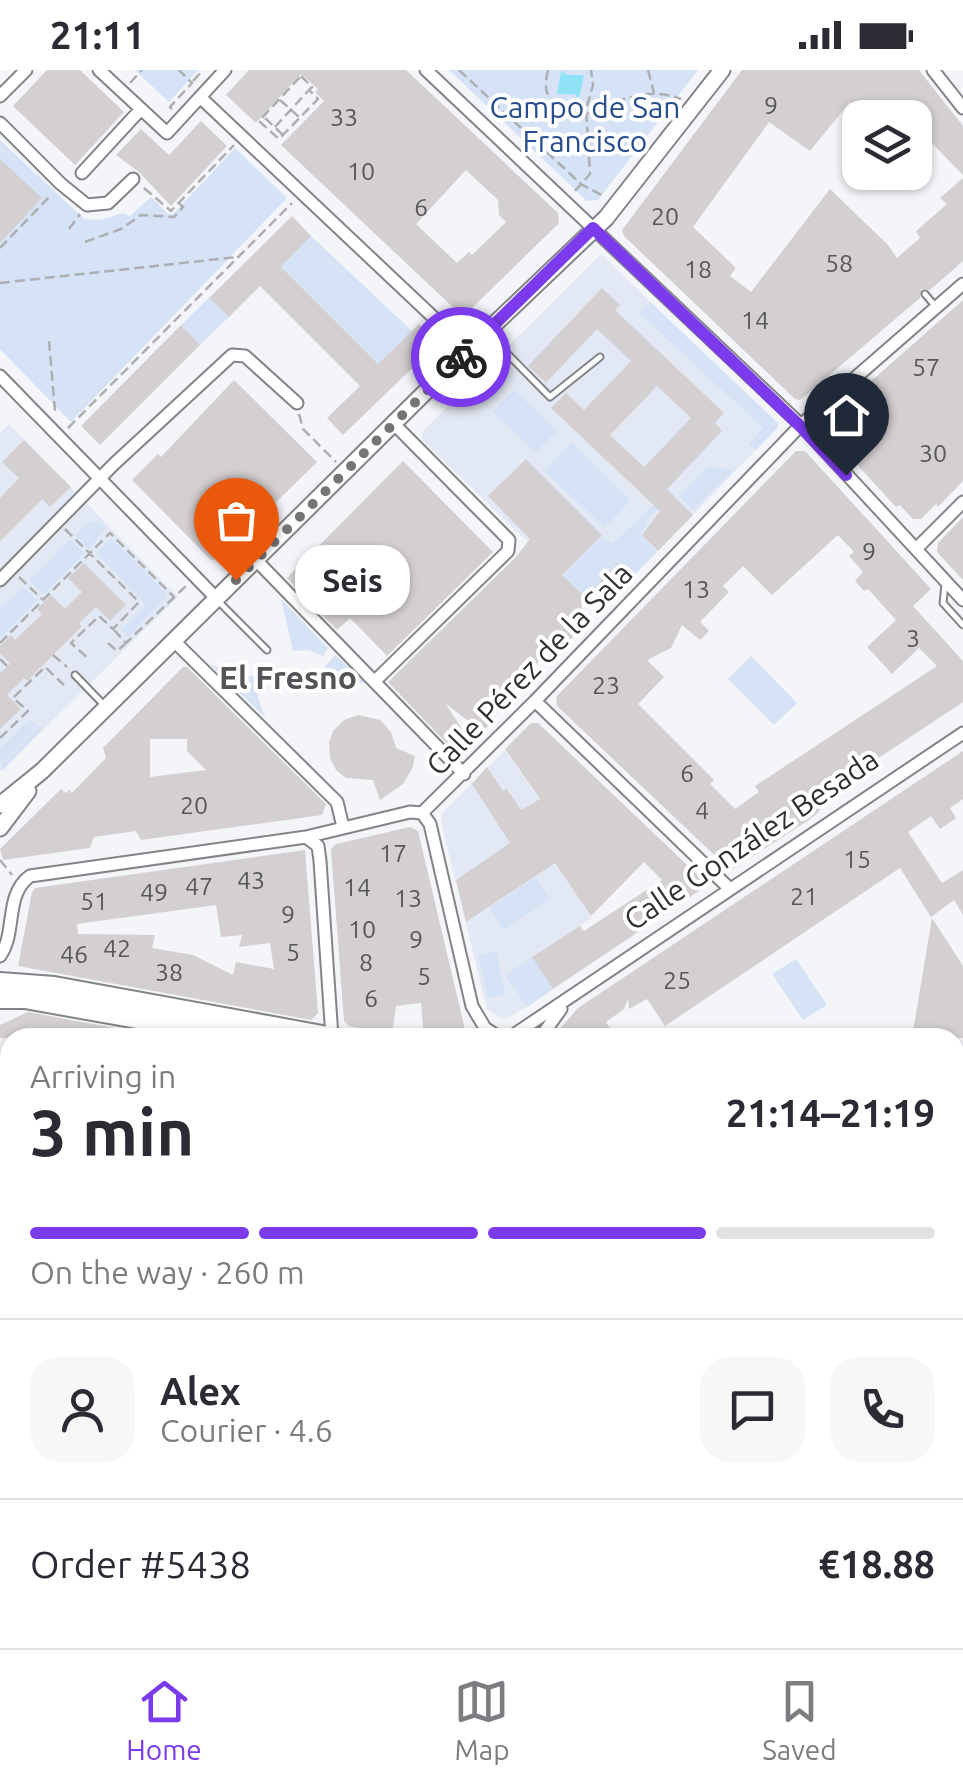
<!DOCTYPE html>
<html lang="en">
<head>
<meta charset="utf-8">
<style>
	:root { --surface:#fff; --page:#f7f7f7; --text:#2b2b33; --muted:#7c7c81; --line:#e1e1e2; --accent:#7c3aed }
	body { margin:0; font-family:Ubuntu,sans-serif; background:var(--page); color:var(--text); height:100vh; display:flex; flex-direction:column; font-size:38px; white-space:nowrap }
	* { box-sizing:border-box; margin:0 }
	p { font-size:32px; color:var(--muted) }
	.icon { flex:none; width:55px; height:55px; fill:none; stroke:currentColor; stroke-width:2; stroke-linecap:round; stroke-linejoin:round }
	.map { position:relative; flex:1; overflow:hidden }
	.drawer { position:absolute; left:0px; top:958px; width:965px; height:622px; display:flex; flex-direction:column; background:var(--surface); border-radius:30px 30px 0 0; box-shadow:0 2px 8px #0004 }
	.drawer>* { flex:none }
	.tools { position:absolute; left:842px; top:30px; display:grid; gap:20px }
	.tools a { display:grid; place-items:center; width:90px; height:90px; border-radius:20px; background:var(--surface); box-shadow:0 2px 8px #0004; font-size:50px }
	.pin { position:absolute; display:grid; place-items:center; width:85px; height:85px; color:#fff; margin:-102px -42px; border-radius:50% 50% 50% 0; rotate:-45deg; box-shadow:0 0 10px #0007 }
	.pin .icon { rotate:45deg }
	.courier { position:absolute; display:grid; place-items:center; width:100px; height:100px; margin:-50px; border:8px solid #7c3aed; border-radius:50%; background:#fff; color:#222; box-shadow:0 2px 12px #0007 }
	.bubble { position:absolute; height:70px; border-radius:30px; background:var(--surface); box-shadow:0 2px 8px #0004; font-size:32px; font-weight:700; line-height:70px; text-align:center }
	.headline em { font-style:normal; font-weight:700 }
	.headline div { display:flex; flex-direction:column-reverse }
	.headline { display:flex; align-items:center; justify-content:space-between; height:170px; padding:0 30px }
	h1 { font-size:65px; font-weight:700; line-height:75px }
	.bar { display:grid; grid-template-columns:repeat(4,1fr); gap:15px 10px; align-content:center; height:120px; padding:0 30px }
	.bar i { height:12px; border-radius:8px; background:var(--line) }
	.bar .current { background:var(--accent) }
	.bar p { grid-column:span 4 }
	.line { display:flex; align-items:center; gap:25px; padding:0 30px; border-top:2px solid var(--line) }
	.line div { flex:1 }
	.round { display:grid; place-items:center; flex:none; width:105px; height:105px; border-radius:30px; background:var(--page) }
	.status { display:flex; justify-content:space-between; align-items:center; height:70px; padding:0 50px; background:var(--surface); direction:ltr }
	.status svg { height:28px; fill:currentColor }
	.tab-bar { display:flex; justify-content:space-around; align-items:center; height:140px; border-top:2px solid var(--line); background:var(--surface); font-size:28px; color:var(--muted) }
	.tab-bar a { display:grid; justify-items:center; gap:5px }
	.tab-bar .current { color:var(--accent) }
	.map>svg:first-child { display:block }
</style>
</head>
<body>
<div class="status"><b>21:11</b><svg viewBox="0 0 49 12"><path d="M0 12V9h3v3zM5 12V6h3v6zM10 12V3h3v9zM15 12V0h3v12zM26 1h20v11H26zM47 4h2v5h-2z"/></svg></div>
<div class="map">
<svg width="963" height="1578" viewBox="0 0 963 1578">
	<rect width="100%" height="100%" fill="#f3f5f9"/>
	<!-- built -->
	<path fill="#e3e9f4" d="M601,184L779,356L599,541L422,370V362Z
		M9,354L178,527L0,702V363Z
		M505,680L544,736L566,809L592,848L532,887L553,919L512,946L502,949L487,939L441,752L442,743Z
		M33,1570H145L143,1578H43Z"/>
	<!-- green -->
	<path fill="#d6e2f6" d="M135,0H198L169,32Z
		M449,0H698L598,130L587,131Z
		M0,70L84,149L100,150L123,143L130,146L151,127L168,144H173L235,78L287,128L71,352L0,279Z
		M311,166L412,261L378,298L281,197Z
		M209,228L229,247L200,275L181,255Z
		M650,232L778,353L777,358L756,380L749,374L763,358L639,243Z
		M514,320L557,361L535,383L493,342Z
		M571,372L631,430L605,458L544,400Z
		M708,396L734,400L693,440L679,426Z
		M666,423L670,427L645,453L647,456L640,464L657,482L632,507L618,493L585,527L563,506L603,466L612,474Z
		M91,451L100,452L106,458L89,479L75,465Z
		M111,468L168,525L128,567L121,560L146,535L96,483Z
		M70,469L85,483L44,524L29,511Z
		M23,517L37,530L0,568V539Z
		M281,529L328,578L323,586L308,580L293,581Z
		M335,585L366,612L332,617L323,599Z
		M751,586L797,633L774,655L728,609Z
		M211,595L259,608L258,627L265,647Z
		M30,649L42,660L2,701L0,679Z
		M536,807L550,829L503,860L489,838Z
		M496,881L505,924L488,928L478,885Z
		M532,887L553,919L527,937L505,905Z
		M796,889L827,935L803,950L772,904Z
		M10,1067V1418H5V1433H0V1068Z
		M0,1487L10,1496V1551L0,1542Z
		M963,1560V1578H886L905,1570H955V1563Z
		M33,1570H91L100,1578H43Z
		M573,1570H664L668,1578H578Z"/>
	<!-- water -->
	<path fill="#90e3f7" d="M561,1L567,5H584L579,28L574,24H557Z"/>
	<!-- building -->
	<path fill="#d4cfd1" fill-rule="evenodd" d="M47,0H80L124,42L75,95L13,36Z
		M249,0H406L558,143L559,153L468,242L460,244L281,75L324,31L315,22L318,19L301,4L256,53L226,25ZM466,100L498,130L499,145L506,152L472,185L469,182L457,193L416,154Z
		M742,0H919L963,56V105L924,65L915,72V48H864L850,32L810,81L769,52L693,157L736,198L730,206L751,222L830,119L888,175L897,188L920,168L916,161L947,134L940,128L963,108V191L930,220L922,219L920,228L800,330L795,329L624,166L622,160Z
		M201,51L227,76L171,136L139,102L116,85L141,59L169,85Z
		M0,89L42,128L0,173Z
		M292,146L311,166L281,197L378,294L419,254L435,270L436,275L343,365L327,348L360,316L260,216L229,247L209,228Z
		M602,218L620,235L615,240L724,343L715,353L722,361L667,419L693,445L658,481L642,465L660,441L551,338L566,323L584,340L631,291L597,259L546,313L528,296ZM657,316L691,348L644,397L610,365Z
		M963,230V411L938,437L936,434L921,449H913L900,435L896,437L825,360V352Z
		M181,255L200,275L100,375L81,356Z
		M234,310L317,392L218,489L211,490L132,410L158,384L161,387Z
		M24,370L71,417L50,437L42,429L0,471V428L19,408L2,392Z
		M796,381H805L931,519L913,536L963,591V632L823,725L819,742L809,750L733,799H729L557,636L556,627ZM838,465L854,482L849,486L863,502L855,511L864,521L868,519L896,550L867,577L892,604L919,578L937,596L755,716L759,722L735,739L710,714L714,710L638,634L664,607L647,590L671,578L682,555L700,570L709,561L700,552L729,522L723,516L743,496L772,525Z
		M526,389L602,465L562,505L582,524L581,558L562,579L556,573L488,646L493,651L482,662L445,633L472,674L462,681H454L388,612L515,488L530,469L488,426Z
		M403,391L493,482L387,586L350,548L337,560L287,508Z
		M963,447V510L937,482L938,473Z
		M84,493L126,535L110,551L96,537L79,553L82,556L27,611L24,608L7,625L21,639L0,659V603L10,594L0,583V576L11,565L15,570L42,544L37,539L51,525L65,539L82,522L68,508Z
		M618,493L632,507L599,541L585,527Z
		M183,597H187L326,734L322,745L141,770L136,761L94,767L90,778L3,790L0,779L61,719L66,723L69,720L72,723L106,688L103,678ZM150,669H187V681L206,700L150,707Z
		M358,645L380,650L391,662L396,678L415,686L413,697L403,714L380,730L373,710L346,708L336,700L330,688L329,672L333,661L344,650Z
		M531,653H538L704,811L702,819L553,919L532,887L580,856L584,861L662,810L644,792L591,846L555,793L466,852L456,810L510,773L472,714L487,697L503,721L507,719L521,740L540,729L505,679Z
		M963,681V729L950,738L956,748L940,759L931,746L908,762L942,813L963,800V845L954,830L931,847L900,798L665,956L647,929L629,939L628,928L624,939L606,952L616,968H552L578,938Z
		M410,757L418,761L467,968H424L421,933L396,936L392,965L349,956L344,951L331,779L336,774Z
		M305,780L318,943L311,950L18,896L32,822L35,818ZM216,835L221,867L242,865L239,877L270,873L274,899L236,892L233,905L193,885L152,878L155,865L78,864L77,854Z
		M932,848L963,896V968H912Z
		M28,942L147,964L146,968H0V955Z"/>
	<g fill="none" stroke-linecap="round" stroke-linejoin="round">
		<defs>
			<path id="lane" d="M925,224L936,237
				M488,264L550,327L600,287
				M945,514L943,533L963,555
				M219,532L267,580
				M75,605L104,635
				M811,1570L815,1578
				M297,1578L303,1570"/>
			<path id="street" d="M99,0L167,63L225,0
				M426,0L801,355L963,530
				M933,0L963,38
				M0,26L26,0
				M200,27L468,280
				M0,53L61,114L87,135L108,133L133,109
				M82,103L141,39
				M0,306L217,529
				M916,479L963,432
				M256,490L464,704
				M0,510L114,394L232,285L245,286L297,333
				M174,571L337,732L343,757
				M376,610L508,481L509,470L394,354
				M535,631L730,819
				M422,743L430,754L472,936L485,958L500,968
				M306,767L318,776L320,791L332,967
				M0,886C17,862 4,825 30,806L306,767L410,742L422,743L535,631L801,355L963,214
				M509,968L963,663
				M540,968L561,939
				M955,1043L963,1028
				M955,1387L963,1381
				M955,1528L963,1525
				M0,1562L20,1578
				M836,1578L856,1570"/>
			<path id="secondary" d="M0,735L42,701L481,267L606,148L722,0
				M0,758L28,721"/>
			<path id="highway" d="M0,913L54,917L333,968
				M0,928H25L250,968
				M955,1151L963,1154
				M955,1166L963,1169"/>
		</defs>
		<!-- lane casing -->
		<use href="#lane" stroke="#828487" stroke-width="9"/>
		<!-- street casing -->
		<use href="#street" stroke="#828487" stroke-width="15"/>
		<!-- secondary casing -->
		<use href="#secondary" stroke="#828487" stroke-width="19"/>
		<!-- highway casing -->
		<use href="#highway" stroke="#828487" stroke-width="24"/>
		<!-- path -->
		<path stroke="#adaeb1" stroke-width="2.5" stroke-dasharray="10 5" stroke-linecap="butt" d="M459,0L581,114L605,127
			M548,0C540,34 556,35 585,37
			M648,0L654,23
			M301,6L312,17L309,20L318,29L279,69L259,51Z
			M193,11L203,0
			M130,13L142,0
			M280,30L299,47
			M587,36L593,15L591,0
			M172,39L170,37L192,13L179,0
			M588,44C618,30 649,16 681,29
			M265,48L283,65
			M275,57L308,21
			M144,118L171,141L234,75
			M575,121L590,104L586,38
			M69,159L80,144
			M85,172L121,159L141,145L174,147L183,137L180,134
			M0,178L52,124
			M0,213L237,187
			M49,271L55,341
			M299,344L303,359L336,392
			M68,358L292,133
			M65,459L139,532L113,559L99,546L71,573L90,590
			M19,507L42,529
			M114,560L126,573L187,515
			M0,573L110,463L174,527
			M108,573L117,581L125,574
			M53,585L67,597
			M0,589L7,596
			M0,668L28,641L13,628L45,597L64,615
			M0,790L12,805
			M955,1268H963
			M566,1570L568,1578
			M935,1578L936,1570"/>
		<!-- lane -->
		<use href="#lane" stroke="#fff" stroke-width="5"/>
		<!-- street -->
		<use href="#street" stroke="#fff" stroke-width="11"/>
		<!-- secondary -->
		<use href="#secondary" stroke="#fff" stroke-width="15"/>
		<!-- highway -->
		<use href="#highway" stroke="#fff" stroke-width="20"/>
	</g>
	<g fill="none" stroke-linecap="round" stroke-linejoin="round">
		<!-- done -->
		<path stroke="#747577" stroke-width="10" stroke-dasharray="0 18" d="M236,510L461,287"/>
		<!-- route -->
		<path stroke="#7c3aed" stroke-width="12" d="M461,287L593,158L800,356L846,405"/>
	</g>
	<g text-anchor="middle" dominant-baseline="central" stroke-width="8" stroke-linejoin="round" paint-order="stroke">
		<!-- number labels -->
		<g font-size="25" fill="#585859">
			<text x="771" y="35">9</text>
			<text x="344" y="47">33</text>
			<text x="361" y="101">10</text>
			<text x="421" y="137">6</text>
			<text x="665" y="146">20</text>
			<text x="839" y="193">58</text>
			<text x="698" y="199">18</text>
			<text x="755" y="250">14</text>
			<text x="926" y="297">57</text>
			<text x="933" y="383">30</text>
			<text x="869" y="481">9</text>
			<text x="696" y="519">13</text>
			<text x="913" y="568">3</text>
			<text x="606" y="615">23</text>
			<text x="687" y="703">6</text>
			<text x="194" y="735">20</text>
			<text x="702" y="740">4</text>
			<text x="393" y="783">17</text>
			<text x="857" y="789">15</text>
			<text x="251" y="810">43</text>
			<text x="199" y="816">47</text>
			<text x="357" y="817">14</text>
			<text x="154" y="822">49</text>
			<text x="804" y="826">21</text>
			<text x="408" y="828">13</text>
			<text x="94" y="831">51</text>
			<text x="288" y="844">9</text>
			<text x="362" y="859">10</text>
			<text x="416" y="869">9</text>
			<text x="117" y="878">42</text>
			<text x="293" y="882">5</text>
			<text x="74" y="884">46</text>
			<text x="366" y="892">8</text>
			<text x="169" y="902">38</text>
			<text x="424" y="906">5</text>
			<text x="677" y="910">25</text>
			<text x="371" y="928">6</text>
		</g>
		<!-- park labels -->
		<g font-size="30" fill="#264d8d" stroke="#fff">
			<text x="585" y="37">Campo de San<tspan x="585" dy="34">Francisco</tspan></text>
		</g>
		<!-- street labels -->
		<g font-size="30" fill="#2f3031" stroke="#fff">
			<text transform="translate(529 599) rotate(-46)">Calle Pérez de la Sala</text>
			<text transform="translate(751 769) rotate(-34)">Calle González Besada</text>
		</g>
		<!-- neighbourhood labels -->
		<g font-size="32" font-weight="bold" fill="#525457" stroke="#fff">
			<text x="288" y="607">El Fresno</text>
		</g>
	</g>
</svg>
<div class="tools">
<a><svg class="icon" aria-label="layers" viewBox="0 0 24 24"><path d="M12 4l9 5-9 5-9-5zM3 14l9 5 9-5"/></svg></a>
</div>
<div class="pin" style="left:236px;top:510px;background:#ea580c"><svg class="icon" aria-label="bag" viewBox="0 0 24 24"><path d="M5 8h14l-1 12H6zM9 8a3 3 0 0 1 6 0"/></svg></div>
<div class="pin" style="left:846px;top:405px;background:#1f2937"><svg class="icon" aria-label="home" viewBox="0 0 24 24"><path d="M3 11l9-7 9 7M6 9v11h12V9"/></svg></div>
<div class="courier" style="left:461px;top:287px"><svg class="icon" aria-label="bike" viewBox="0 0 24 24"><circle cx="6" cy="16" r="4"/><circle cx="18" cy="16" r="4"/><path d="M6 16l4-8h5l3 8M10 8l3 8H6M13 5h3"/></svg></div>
<div class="bubble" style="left:295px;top:475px;width:115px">Seis</div>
<section class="drawer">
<div class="headline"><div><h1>3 min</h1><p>Arriving in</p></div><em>21:14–21:19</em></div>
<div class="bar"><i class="current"></i><i class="current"></i><i class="current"></i><i></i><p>On the way · 260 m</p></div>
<div class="line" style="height:180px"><a class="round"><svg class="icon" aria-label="person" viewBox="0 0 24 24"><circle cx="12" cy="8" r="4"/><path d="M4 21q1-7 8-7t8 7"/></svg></a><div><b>Alex</b><p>Courier · 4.6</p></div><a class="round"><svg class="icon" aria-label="chat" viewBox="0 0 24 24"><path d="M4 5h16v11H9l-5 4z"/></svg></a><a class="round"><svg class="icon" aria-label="phone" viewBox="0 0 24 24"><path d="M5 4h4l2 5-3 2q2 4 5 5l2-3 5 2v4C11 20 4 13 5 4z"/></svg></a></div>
<div class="line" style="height:130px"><div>Order #5438</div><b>€18.88</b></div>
</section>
</div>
<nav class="tab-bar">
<a class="current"><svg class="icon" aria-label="home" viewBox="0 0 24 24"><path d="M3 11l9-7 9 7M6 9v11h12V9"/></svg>Home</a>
<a><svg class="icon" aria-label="map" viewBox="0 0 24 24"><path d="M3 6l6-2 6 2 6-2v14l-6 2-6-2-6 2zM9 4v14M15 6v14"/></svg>Map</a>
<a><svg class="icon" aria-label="saved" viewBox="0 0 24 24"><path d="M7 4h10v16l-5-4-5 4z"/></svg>Saved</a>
</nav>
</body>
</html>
